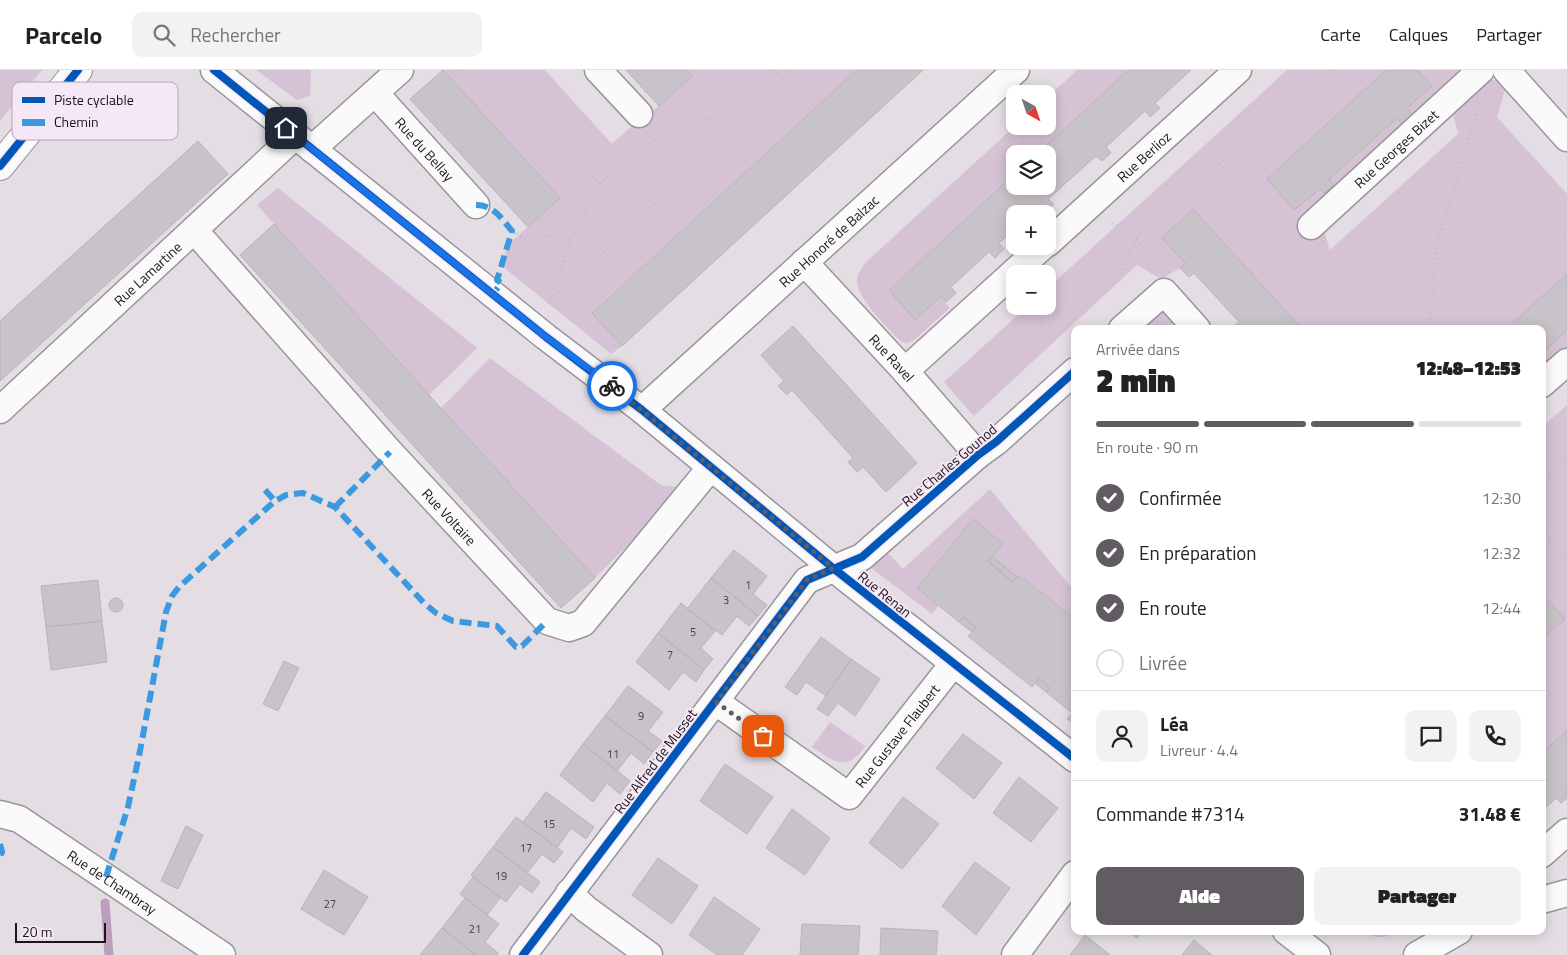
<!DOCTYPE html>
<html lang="fr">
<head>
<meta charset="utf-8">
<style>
	:root { --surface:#fff; --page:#f2f2f2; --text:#222; --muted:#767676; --line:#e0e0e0; --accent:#615c61 }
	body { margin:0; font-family:"Titillium Web",sans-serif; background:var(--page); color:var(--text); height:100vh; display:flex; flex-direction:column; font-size:19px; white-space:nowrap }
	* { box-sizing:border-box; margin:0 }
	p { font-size:16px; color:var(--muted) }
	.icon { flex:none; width:28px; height:28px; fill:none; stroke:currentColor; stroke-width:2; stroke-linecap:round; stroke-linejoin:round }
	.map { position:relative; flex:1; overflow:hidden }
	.drawer { position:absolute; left:1071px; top:255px; width:475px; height:610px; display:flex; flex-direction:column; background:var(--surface); border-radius:10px; box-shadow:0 2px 12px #0003 }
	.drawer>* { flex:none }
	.needle { width:32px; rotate:140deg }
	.tools { position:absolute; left:1006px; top:15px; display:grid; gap:10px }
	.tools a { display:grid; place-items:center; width:50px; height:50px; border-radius:10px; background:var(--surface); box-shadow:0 2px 12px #0003; font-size:25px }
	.scale { position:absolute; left:15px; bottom:12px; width:91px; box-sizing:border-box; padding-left:5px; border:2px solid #1b161a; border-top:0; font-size:14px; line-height:18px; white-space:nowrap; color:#1b161a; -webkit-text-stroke:4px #f5e7f5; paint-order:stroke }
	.pin { position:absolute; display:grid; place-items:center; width:42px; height:42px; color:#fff; margin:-21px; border-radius:10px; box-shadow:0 2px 8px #0006 }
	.courier { position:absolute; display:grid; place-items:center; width:50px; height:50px; margin:-25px; border:4px solid #1a73e8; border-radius:50%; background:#fff; color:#222; box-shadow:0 1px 6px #0007 }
	.summary em { font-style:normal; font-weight:800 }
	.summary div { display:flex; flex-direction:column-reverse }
	.summary { display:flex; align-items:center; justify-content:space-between; height:85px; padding:0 25px }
	h1 { font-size:32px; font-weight:800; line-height:38px }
	.bar { display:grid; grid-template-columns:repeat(4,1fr); gap:8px 5px; align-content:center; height:60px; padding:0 25px }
	.bar i { height:6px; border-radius:4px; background:var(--line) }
	.bar .on { background:var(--accent) }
	.bar p { grid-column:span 4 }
	.line { display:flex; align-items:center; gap:12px; padding:0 25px; border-top:1px solid var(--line) }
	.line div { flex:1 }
	.round { display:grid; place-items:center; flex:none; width:52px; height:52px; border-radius:10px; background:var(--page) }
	ol { padding:0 25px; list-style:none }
	li { display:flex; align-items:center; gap:15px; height:55px }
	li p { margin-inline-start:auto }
	li .icon { padding:5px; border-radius:50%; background:var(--accent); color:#fff; stroke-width:4 }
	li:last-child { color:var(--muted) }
	li i { width:28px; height:28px; border:2px solid var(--line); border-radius:50% }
	.action { display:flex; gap:10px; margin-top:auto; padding:10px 25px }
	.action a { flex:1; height:58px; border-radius:10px; background:var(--accent); color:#fff; font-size:20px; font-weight:800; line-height:58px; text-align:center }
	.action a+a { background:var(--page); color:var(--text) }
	header { display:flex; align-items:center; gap:30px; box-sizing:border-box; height:70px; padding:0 25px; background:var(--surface); border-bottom:1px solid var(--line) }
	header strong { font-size:24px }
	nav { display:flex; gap:28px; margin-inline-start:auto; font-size:18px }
	.search { width:350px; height:45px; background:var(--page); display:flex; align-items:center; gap:12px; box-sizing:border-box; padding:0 18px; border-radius:10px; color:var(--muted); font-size:19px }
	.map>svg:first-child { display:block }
</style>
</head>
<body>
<header>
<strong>Parcelo</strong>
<div class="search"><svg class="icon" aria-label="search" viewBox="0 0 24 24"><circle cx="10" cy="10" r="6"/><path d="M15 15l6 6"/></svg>Rechercher</div>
<nav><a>Carte</a><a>Calques</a><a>Partager</a></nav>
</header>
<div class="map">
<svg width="1567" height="885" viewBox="0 0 1567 885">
	<rect width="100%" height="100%" fill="#e4dee4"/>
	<!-- green -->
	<path fill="#d5c2d5" d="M0,0H42L0,51Z
		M256,0H311L310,26L297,30Z
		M443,0H545L612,74L631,57L659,36L692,6L687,0H857L592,242L622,276L611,284L502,196L507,176L559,128Z
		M1077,0H1130L1038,84H1015V105L889,219L915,249L941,226L950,238L914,270L907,273L901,272C889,259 855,227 857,209C858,203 863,197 866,192L1015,56H1048V27Z
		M1287,0H1471L1323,157L1330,180L1458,64L1452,40L1489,10H1497L1505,20L1497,47L1567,124V280L1543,302L1542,259H1302L1193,139L1163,168L1185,193L1180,198L1161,209L1137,195L974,346L944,312L1028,236H1048V218Z
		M278,118L477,278L429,325L257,135Z
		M1151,241L1173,243L1182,252L1160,257V259H1132Z
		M490,288L662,416L686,417L595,508L441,338Z
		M1567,335V661L1543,683V569L1565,549L1543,524L1542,357Z
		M990,419L1075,522V549L1020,505L1017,507L992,486L1003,472L973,449L917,517L939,535L932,544L870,497L887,482L903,499Z
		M830,652L865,676C846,704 834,691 812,677Z
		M1363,861H1401C1386,867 1378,871 1363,861Z"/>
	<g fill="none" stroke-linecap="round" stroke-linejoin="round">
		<!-- stream -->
		<path stroke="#be9ebe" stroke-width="9" d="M105,833L109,885"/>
	</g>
	<!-- building -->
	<path fill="#c8c3c8" stroke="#b9b4b9" d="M443,0L560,128L528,157L410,29Z
		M626,0H687L692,6L659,36Z
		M857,0H923L622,276L592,243Z
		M1129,0H1191L1155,33L1160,38L1150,47L1145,41L1106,77L1111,83L1102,91L1096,86L1048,129L1054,134L1045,142L1040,136L1032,144H1015V159L999,173L1004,179L995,188L989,182L951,217L956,223L946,232L941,226L915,250L889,220L1015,104V116H1048V84H1037Z
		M1386,0H1417L1432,16L1407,38L1412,44L1402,53L1397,48L1329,109L1334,115L1324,123L1320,119L1294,140L1267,109Z
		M198,71L228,104L0,311V251Z
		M1193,139L1302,259H1235L1233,257L1239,252L1194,203L1189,207L1180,198L1185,193L1162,168Z
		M274,154L595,508L561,538L240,185Z
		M1567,204V260L1542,283V259H1506Z
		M793,256L917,393L886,422L863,397L857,402L848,392L853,388L792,320L787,325L778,316L784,311L761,285Z
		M973,449L1003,473L988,491L1013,512L1019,505L1075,549V654L1067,649L1072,643L1046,622L1050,618L1039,608L1032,617L968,566L976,558L963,547L959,552L917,518Z
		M734,480L767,506L753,524L767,535L758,546L711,508Z
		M992,486L1004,496L1000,502L988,491Z
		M1004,496L1017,507L1013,512L1000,502Z
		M711,508L758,546L749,556L737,546L722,565L687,539Z
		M98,510L102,551L46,557L41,516Z
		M1542,524L1565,549L1542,569Z
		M109 535a7 7 0 1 1 14 0a7 7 0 1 1-14 0Z
		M681,533L715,561L701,578L713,589L704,600L658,563Z
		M963,547L976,558L972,562L959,552Z
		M102,551L107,592L51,600L46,557Z
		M658,563L704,600L696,612L683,602L669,620L636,592Z
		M821,567L851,589L826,626L806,612L797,625L785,617Z
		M851,589L880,609L855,646L838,633L828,646L817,639Z
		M284,591L299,598L278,641L263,634Z
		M1039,608L1050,618L1046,622L1035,613Z
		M628,616L663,642L648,661L662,671L653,682L605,646Z
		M605,646L653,682L644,694L631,683L617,701L583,674Z
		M1567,661V719L1566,720L1567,728L1561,733L1556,728L1542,741V683Z
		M963,664L1002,693L974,729L936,698Z
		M583,674L630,711L620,724L607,713L593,732L560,705Z
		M725,694L773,727L747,764L700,731Z
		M1019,707L1058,738L1031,772L993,743Z
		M546,722L594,757L586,769L571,758L557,778L523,752Z
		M903,727L939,754L902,799L869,773Z
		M792,739L830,768L805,805L766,778Z
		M516,747L563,782L554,793L542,784L527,803L493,777Z
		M186,756L203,765L178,819L161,811Z
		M493,777L540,812L532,823L520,814L506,832L471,805Z
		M658,788L698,816L672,854L632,825Z
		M975,792L1010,818L976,865L942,836Z
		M324,800L368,827L344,865L301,839Z
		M473,807L500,828L487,845L460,824Z
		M714,827L760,859L742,885H717L689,865Z
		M465,828L499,854L485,872L498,883L497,885H476L442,858Z
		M802,854L860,856L858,885H800Z
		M442,858L476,885H420Z
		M881,858L938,861L936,885H880Z
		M1128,861H1142L1137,868Z
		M1085,865L1110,885H1070Z
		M1194,870L1212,885H1182Z"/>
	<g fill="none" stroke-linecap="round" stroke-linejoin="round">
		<defs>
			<g id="street">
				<path d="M214,0L546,267L642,340L833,498L1075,689"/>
				<path d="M598,0L639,44"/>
				<path d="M1506,0L1567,68"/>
				<path id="s1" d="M375,23L476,135"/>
				<path d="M312,79L400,0"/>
				<path id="s2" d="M1311,156L1481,0"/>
				<path id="s3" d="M194,160L390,382L547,551L569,558L583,553L711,397"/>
				<path id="s4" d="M1048,173L1238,0"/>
				<path id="s5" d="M804,192L905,301L978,385"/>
				<path d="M1122,259L1164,222L1197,259"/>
				<path d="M905,301L1043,176"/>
				<path d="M1542,314L1567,292"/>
				<path id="s6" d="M0,340L295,66"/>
				<path id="s7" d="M642,340L1016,0"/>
				<path id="s8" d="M716,632L849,726L953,594"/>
				<path id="s9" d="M0,744L19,749L222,885"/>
				<path d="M1542,784L1567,762"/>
				<path d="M569,823L586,839L649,885"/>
				<path d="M1542,830L1567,823"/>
				<path d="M1286,861L1317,885"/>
				<path d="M523,885L807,510L862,487L978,385L996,372L1075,301"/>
				<path d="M1015,885L1075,804"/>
				<path d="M1417,885L1459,861"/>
			</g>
			<path id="secondary" d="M0,96L78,0"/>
		</defs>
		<!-- street casing -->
		<use href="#street" stroke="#9a959a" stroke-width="29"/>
		<!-- secondary casing -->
		<use href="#secondary" stroke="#9a959a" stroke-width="30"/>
		<!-- path -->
		<path stroke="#c1bfc1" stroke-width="3" stroke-dasharray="1 4" stroke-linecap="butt" d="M456,0L463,7L507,31L540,74L600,113
			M773,0L782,9L811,42
			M1220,93L1283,149
			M1112,153L1128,160L1159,194
			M512,161L526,169L534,170L549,165L572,169L600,113L659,67L759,28
			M1437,177L1525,141L1567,167
			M549,229L572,169
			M549,233V231L745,52L760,28L793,0
			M1430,259L1436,177L1477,44
			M970,331L987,298L1054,246L1122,201L1136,169L1182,119L1220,93L1313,19L1328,0
			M1542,411L1567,389
			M1542,462L1567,491"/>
		<!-- street -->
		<use href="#street" stroke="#fbfafb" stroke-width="26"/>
		<!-- secondary -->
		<use href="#secondary" stroke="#fbfafb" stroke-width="28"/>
		<!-- quiet -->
		<path stroke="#3b9adf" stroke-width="6" stroke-dasharray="12 6" stroke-linecap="butt" d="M476,135C494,135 501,148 512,161L497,210L501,213L493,224
			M265,420L275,431
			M335,437L390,382
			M0,774L2,782L0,787
			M106,807L128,737L140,681L166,542L172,526L179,517L275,431L286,425L303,423L335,437L424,533L436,543L453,551L497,556L516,577L522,576L547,551"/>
		<defs>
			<path id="cycleway" d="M214,0L546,267L642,340L833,498L1075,689
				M0,96L78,0
				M523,885L807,510L862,487L978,385L996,372L1075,301"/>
		</defs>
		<!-- cycleway casing -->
		<use href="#cycleway" stroke="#f5e7f5" stroke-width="11"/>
		<!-- cycleway -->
		<use href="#cycleway" stroke="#0057b8" stroke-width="8"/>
	</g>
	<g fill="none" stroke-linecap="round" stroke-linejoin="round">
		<!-- done -->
		<path stroke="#615c61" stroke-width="5" stroke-dasharray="0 9" d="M612,316L711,397L833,498L807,510L716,632L763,666"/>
		<!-- route -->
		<path stroke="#1a73e8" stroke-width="6" d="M286,58L546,267L612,316"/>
	</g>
	<g text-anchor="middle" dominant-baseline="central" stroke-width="4" stroke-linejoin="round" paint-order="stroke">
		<!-- number labels -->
		<g font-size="11" fill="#464146">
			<text x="748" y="515">1</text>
			<text x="726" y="530">3</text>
			<text x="693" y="562">5</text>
			<text x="670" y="585">7</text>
			<text x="641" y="646">9</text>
			<text x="613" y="684">11</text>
			<text x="549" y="754">15</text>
			<text x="526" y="778">17</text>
			<text x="501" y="806">19</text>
			<text x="330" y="834">27</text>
			<text x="475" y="859">21</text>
		</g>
		<!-- street labels -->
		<g font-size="14" fill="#1b161a" stroke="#f5e7f5">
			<text stroke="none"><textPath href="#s2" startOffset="115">Rue Georges Bizet</textPath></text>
			<text stroke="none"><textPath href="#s1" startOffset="75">Rue du Bellay</textPath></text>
			<text stroke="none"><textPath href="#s4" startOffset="129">Rue Berlioz</textPath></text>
			<text stroke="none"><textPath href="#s7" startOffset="252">Rue Honoré de Balzac</textPath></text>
			<text stroke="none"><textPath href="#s6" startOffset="201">Rue Lamartine</textPath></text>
			<text stroke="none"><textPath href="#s5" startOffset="130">Rue Ravel</textPath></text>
			<text transform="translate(949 395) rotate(-40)">Rue Charles Gounod</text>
			<text stroke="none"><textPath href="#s3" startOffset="384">Rue Voltaire</textPath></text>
			<text transform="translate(885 524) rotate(39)">Rue Renan</text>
			<text stroke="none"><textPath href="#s8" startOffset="240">Rue Gustave Flaubert</textPath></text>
			<text transform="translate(655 691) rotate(-53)">Rue Alfred de Musset</text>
			<text stroke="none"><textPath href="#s9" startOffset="132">Rue de Chambray</textPath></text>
		</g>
	</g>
	<!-- legend -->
	<rect x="12" y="12" width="166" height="58" rx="8" fill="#f5e7f5" stroke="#b4a8b3" stroke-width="1"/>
	<rect x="22" y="27" width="23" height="6" fill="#0057b8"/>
	<rect x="22" y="49" width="23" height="7" fill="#3b9adf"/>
	<g font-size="14" fill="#1b161a">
		<text x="54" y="35">Piste cyclable</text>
		<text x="54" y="57">Chemin</text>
	</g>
</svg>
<div class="tools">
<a><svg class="needle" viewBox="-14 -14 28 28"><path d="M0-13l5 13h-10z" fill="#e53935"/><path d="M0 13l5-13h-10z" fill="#767676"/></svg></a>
<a><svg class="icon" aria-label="layers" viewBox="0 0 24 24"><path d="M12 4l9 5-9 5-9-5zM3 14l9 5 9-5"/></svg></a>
<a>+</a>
<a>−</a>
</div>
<div class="scale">20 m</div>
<div class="pin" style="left:763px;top:666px;background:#ea580c"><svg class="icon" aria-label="bag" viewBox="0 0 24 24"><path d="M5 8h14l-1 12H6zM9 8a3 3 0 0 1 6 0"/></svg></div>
<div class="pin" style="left:286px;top:58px;background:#1f2937"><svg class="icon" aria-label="home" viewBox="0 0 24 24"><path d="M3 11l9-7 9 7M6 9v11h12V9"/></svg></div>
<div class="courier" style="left:612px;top:316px"><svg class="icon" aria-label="bike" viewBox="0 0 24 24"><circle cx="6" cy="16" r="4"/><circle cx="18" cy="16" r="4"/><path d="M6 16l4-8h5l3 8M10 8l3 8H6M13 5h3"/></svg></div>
<section class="drawer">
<div class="summary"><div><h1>2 min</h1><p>Arrivée dans</p></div><em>12:48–12:53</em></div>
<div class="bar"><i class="on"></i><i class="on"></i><i class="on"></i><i></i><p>En route · 90 m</p></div>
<ol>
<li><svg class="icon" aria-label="check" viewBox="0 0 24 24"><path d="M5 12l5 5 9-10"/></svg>Confirmée<p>12:30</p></li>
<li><svg class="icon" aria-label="check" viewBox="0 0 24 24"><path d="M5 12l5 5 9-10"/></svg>En préparation<p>12:32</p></li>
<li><svg class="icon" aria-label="check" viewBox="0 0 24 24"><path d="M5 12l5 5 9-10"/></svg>En route<p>12:44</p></li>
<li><i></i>Livrée</li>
</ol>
<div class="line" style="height:90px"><a class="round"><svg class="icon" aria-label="person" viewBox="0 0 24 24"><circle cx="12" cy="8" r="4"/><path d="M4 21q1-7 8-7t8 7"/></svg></a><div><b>Léa</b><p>Livreur · 4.4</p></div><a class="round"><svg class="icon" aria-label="chat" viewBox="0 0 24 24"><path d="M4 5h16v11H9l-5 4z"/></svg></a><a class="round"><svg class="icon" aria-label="phone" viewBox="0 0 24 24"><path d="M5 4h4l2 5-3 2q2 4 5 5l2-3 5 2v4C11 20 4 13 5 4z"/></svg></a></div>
<div class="line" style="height:65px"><div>Commande #7314</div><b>31.48 €</b></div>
<div class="action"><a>Aide</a><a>Partager</a></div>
</section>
</div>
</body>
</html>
